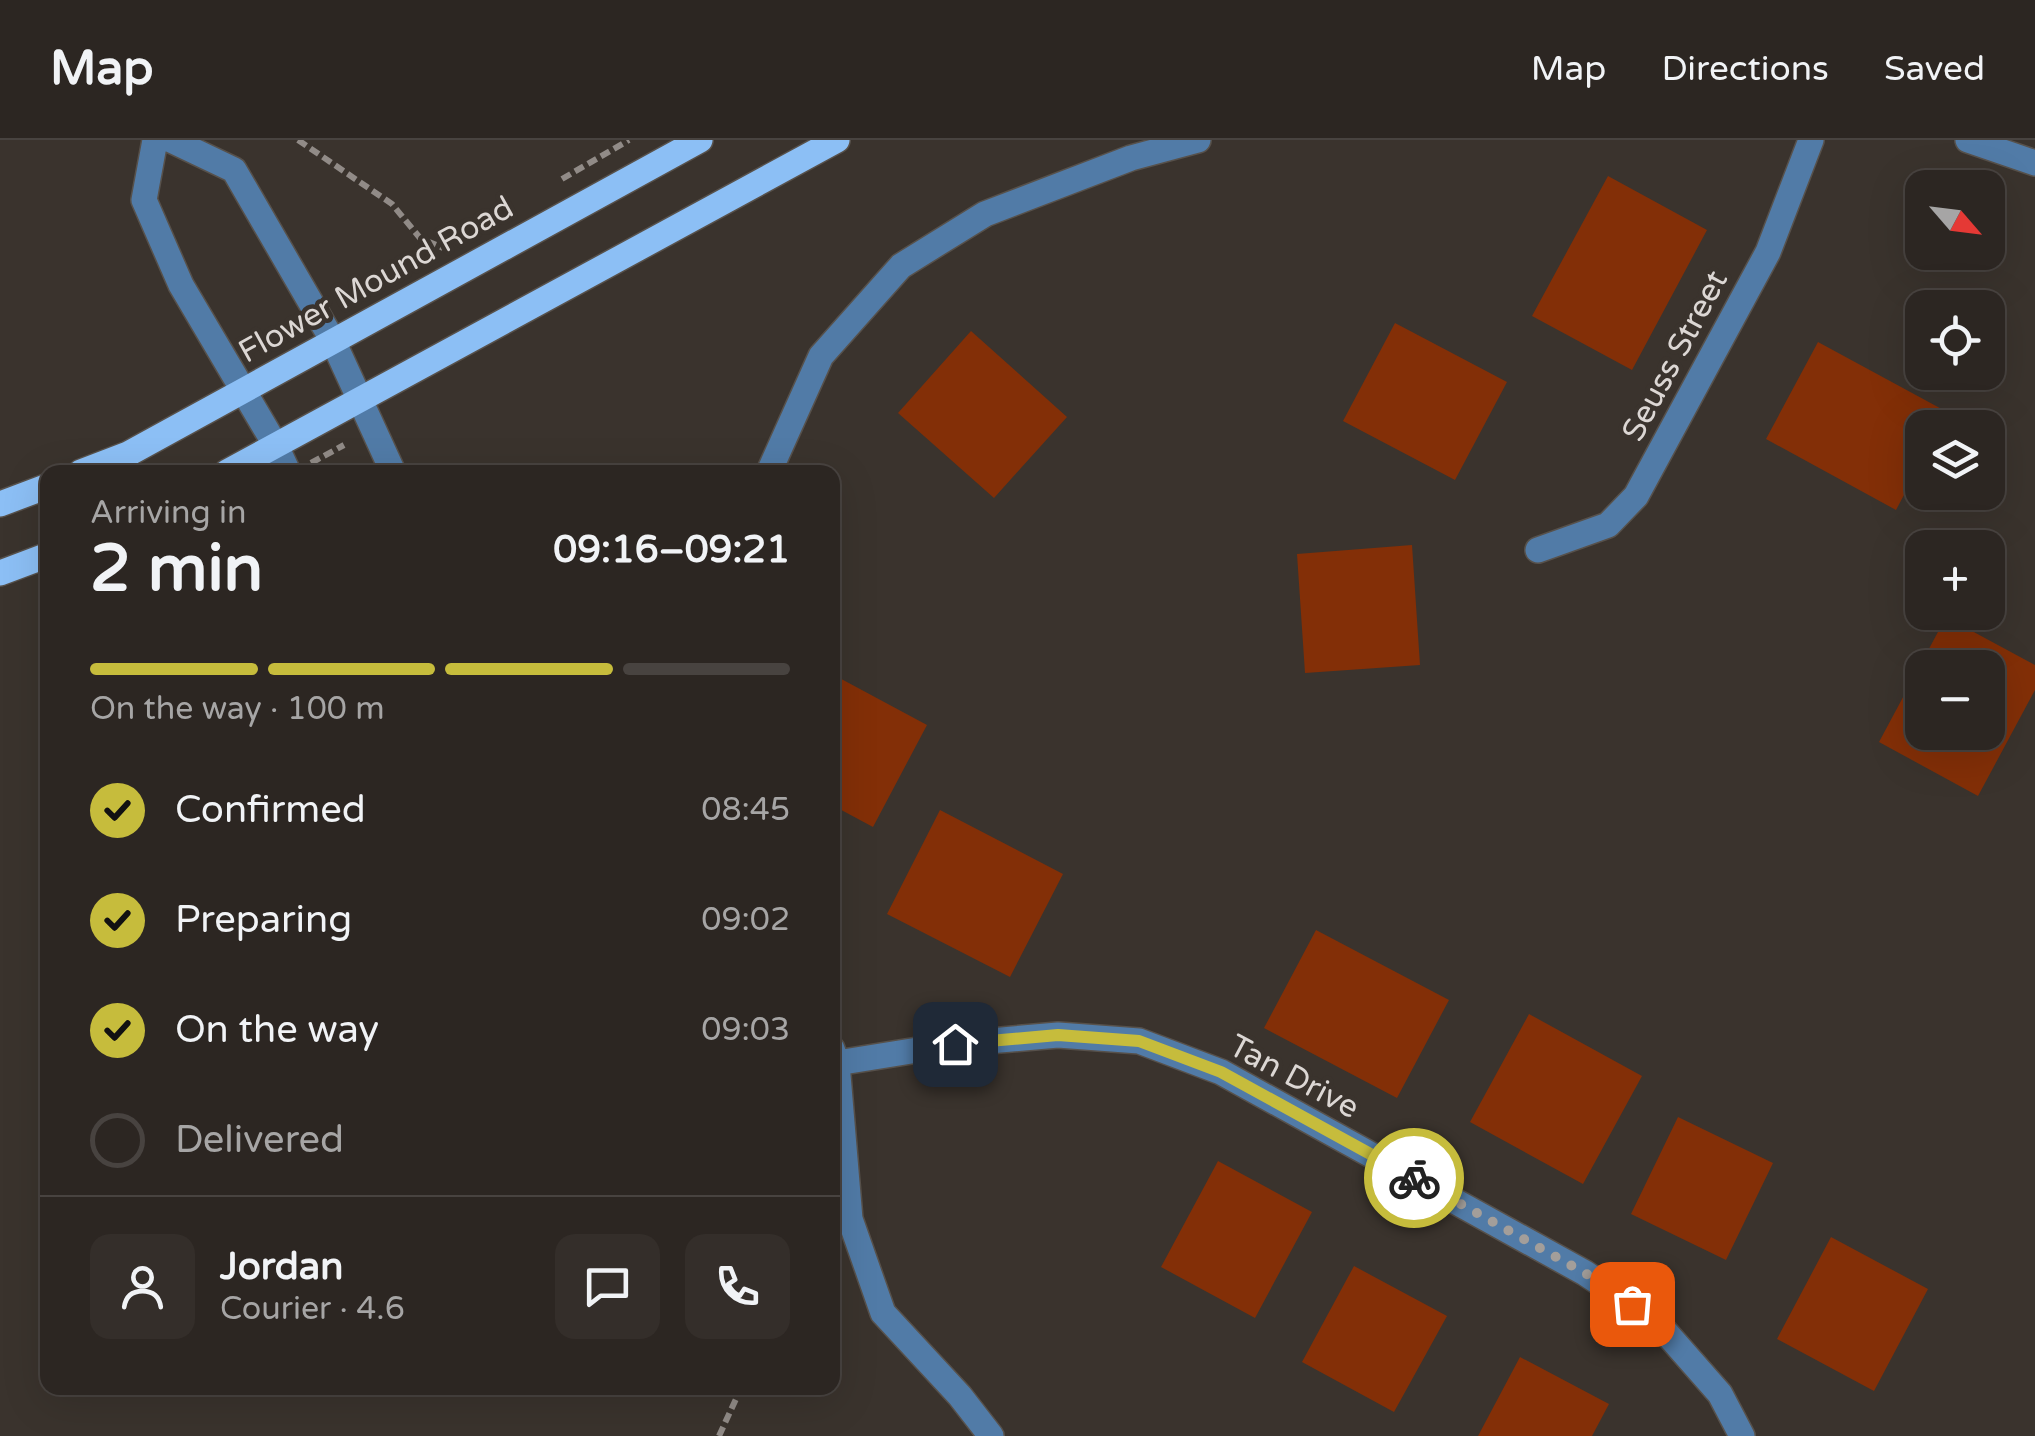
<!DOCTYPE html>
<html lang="en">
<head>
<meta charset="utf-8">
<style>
	:root { --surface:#2c2622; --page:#342e2a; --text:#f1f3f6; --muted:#a6a5a5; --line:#484340; --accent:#c6bc3c }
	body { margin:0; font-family:"Varela Round",sans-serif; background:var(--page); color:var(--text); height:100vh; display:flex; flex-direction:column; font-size:38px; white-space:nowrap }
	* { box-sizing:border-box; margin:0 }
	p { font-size:32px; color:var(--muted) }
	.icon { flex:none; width:55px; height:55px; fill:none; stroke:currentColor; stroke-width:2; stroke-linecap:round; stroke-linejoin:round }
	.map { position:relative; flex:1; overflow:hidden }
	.sheet { position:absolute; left:40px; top:325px; width:800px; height:930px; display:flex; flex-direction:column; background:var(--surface); border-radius:20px; box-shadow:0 10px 40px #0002,0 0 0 2px var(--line) }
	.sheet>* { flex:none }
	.needle { width:65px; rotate:118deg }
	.tools { position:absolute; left:1905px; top:30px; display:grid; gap:20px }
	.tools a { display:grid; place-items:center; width:100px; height:100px; border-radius:20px; background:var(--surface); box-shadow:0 10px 40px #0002,0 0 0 2px var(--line); font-size:50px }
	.pin { position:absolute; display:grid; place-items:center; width:85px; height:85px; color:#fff; margin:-42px; border-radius:20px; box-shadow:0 5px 15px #0006 }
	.courier { position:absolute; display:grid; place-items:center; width:100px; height:100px; margin:-50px; border:8px solid #c6bc3c; border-radius:50%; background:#fff; color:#222; box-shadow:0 2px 12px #0007 }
	.headline em { font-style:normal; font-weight:800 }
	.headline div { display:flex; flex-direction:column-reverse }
	.headline { display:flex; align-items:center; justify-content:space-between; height:170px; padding:0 50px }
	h1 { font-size:65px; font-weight:800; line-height:75px }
	.bar { display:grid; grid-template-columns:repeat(4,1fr); gap:15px 10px; align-content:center; height:120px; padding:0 50px }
	.bar i { height:12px; border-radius:8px; background:var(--line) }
	.bar .selected { background:var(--accent) }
	.bar p { grid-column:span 4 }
	.line { display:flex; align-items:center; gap:25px; padding:0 50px; border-top:2px solid var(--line) }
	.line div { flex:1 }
	.round { display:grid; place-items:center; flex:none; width:105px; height:105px; border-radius:20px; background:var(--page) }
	ol { padding:0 50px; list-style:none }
	li { display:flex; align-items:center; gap:30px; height:110px }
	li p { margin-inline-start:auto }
	li .icon { padding:10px; border-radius:50%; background:var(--accent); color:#111; stroke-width:4 }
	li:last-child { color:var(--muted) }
	li i { width:55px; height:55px; border:5px solid var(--line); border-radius:50% }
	header { display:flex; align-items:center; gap:60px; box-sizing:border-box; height:140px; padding:0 50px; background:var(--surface); border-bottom:2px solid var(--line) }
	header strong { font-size:48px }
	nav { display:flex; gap:55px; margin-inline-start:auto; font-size:35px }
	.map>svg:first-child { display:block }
</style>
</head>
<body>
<header>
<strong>Map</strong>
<nav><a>Map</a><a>Directions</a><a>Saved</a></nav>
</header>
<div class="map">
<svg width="2035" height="1296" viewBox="0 0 2035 1296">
	<rect width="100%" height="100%" fill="#3a332d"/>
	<!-- building -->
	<path fill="#832f07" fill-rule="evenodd" d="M1608,36L1707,90L1632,230L1532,176Z
		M1395,183L1507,242L1455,340L1343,281Z
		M971,191L1067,277L994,358L898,273Z
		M1818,202L1949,273L1941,288H1922V321L1896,370L1766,299Z
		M1412,405L1420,525L1305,533L1297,414Z
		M1946,477L2035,525V550L1978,656L1879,602ZM1922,528H1988V592H1922Z
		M832,534L927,585L873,687L832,665Z
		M940,670L1063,734L1010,837L887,774Z
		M1316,790L1449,860L1397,958L1264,888Z
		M1529,874L1642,936L1583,1044L1470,982Z
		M1678,977L1773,1023L1726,1120L1631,1074Z
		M1218,1021L1312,1072L1255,1178L1161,1127Z
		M1831,1097L1928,1149L1874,1251L1777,1199Z
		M1354,1126L1447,1176L1394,1272L1302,1222Z
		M1520,1217L1609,1264L1592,1296H1478Z"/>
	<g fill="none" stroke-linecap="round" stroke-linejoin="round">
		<defs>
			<path id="minor" d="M155,0L144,60L181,145L276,306L288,332
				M171,0L234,30L333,201L393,332
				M1968,0L2035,23
				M769,332L821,216L901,126L985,74L1131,18L1198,0
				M1538,410L1608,385L1636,356L1768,112L1811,0
				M832,909L837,923L850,1079L883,1173L960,1256L991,1296
				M837,923L955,904L1058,895L1139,901L1221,932L1585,1133L1655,1180L1720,1254L1742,1296"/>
			<path id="major" d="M81,332L128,314L700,0
				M227,332L837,0
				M0,364L48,346
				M0,433L48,415"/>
		</defs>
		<!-- minor casing -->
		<use href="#minor" stroke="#57514b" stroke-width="28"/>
		<!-- major casing -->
		<use href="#major" stroke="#57514b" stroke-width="28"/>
		<!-- path -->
		<path stroke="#918b87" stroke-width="6" stroke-dasharray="10 5" stroke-linecap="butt" d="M298,0L392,64L420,98L443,108
			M562,39L629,0
			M311,323L344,305
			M719,1296L741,1248"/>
		<!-- minor -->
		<use href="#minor" stroke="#517ba7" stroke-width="25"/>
		<!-- major -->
		<use href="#major" stroke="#8cbff5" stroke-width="25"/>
	</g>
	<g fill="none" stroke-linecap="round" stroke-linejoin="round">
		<!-- done -->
		<path stroke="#a39e9a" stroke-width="10" stroke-dasharray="0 18" d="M1414,1038L1585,1133L1632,1164"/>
		<!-- route -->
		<path stroke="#c6bc3c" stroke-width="12" d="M955,904L1058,895L1139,901L1221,932L1414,1038"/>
	</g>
	<g text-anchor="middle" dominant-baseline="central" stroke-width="9" stroke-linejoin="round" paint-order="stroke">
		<!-- street labels -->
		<g font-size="32" fill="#dcd7d4" stroke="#3a332d">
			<text transform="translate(376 140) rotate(-29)">Flower Mound Road</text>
			<text transform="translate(1675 216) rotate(-62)">Seuss Street</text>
			<text transform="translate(1294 937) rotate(28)">Tan Drive</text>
		</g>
	</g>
</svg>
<div class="tools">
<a><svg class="needle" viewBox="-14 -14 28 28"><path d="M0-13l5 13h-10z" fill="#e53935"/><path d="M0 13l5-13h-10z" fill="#a6a5a5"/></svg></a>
<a><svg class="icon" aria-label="locate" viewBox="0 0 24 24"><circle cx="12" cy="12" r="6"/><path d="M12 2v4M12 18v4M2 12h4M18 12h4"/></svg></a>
<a><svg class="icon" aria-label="layers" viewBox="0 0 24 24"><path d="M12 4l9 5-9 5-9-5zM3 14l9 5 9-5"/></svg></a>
<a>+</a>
<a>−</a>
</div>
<div class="pin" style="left:1632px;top:1164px;background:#ea580c"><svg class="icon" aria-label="bag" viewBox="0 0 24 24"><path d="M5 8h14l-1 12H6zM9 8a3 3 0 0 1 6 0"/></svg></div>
<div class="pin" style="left:955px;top:904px;background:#1f2937"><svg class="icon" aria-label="home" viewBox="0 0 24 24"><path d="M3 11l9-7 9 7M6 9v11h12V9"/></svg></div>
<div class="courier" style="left:1414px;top:1038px"><svg class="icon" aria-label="bike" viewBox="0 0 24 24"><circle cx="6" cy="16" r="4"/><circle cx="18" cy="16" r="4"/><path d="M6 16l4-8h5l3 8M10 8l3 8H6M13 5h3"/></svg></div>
<section class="sheet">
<div class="headline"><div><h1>2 min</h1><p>Arriving in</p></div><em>09:16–09:21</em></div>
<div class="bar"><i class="selected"></i><i class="selected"></i><i class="selected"></i><i></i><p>On the way · 100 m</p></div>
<ol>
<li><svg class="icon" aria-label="check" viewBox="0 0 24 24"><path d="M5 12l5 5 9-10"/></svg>Confirmed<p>08:45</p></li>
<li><svg class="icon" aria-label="check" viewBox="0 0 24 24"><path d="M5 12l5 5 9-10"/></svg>Preparing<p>09:02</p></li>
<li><svg class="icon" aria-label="check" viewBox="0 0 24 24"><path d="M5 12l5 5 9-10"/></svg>On the way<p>09:03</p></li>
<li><i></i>Delivered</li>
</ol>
<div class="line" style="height:180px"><a class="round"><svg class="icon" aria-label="person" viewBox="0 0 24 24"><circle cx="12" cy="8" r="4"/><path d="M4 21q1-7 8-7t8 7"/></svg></a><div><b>Jordan</b><p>Courier · 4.6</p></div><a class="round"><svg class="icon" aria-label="chat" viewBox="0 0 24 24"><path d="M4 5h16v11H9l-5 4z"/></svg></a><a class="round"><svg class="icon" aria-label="phone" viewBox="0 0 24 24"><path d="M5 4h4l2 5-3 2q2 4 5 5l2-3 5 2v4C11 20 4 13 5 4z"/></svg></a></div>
</section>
</div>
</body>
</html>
